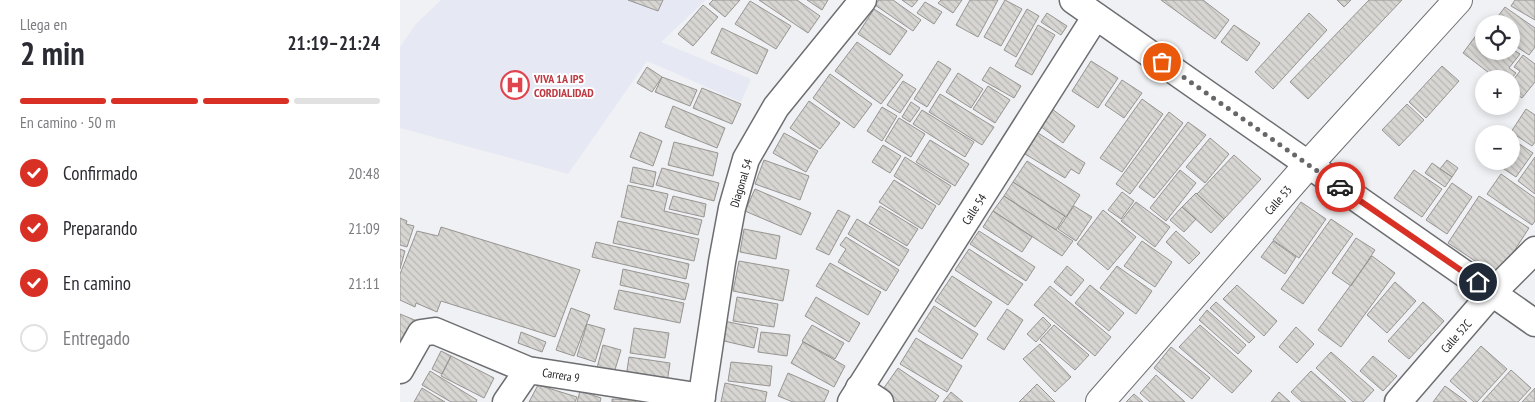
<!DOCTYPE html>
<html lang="es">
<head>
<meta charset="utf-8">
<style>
	:root { --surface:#fff; --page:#f7f7f7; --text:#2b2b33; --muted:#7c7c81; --line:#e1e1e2; --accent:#d93025 }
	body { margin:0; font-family:"PT Sans Narrow",sans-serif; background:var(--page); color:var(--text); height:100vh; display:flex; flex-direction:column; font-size:19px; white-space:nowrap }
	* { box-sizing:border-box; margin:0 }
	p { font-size:16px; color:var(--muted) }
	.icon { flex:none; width:28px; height:28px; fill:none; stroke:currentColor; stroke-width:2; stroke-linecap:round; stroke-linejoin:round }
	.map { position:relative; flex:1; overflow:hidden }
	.panel { display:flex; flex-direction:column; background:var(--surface); width:400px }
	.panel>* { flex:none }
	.controls { position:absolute; left:1075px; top:15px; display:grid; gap:10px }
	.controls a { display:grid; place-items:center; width:45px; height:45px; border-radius:50%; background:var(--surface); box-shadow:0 2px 8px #0003; font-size:25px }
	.pin { position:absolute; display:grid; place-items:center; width:42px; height:42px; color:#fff; margin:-21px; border:2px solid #fff; border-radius:50%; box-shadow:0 1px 5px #0007 }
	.courier { position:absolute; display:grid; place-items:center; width:50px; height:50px; margin:-25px; border:4px solid #d93025; border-radius:50%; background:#fff; color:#222; box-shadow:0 1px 6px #0007 }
	.overview em { font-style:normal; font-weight:800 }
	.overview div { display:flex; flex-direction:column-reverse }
	.overview { display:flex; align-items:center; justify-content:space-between; height:85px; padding:0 20px }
	h1 { font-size:32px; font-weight:800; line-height:38px }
	.bar { display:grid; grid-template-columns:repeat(4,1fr); gap:8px 5px; align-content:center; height:60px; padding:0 20px }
	.bar i { height:6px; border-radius:4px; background:var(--line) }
	.bar .selected { background:var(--accent) }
	.bar p { grid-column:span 4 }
	ol { padding:0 20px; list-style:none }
	li { display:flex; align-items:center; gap:15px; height:55px }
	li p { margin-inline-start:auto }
	li .icon { padding:5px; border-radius:50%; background:var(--accent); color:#fff; stroke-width:4 }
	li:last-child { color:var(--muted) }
	li i { width:28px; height:28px; border:2px solid var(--line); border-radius:50% }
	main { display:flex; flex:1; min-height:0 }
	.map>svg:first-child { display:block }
</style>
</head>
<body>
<main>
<section class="panel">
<div class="overview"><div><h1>2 min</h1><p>Llega en</p></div><em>21:19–21:24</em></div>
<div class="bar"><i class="selected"></i><i class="selected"></i><i class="selected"></i><i></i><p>En camino · 50 m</p></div>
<ol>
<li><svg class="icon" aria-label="check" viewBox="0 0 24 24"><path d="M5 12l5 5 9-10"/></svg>Confirmado<p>20:48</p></li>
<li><svg class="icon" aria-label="check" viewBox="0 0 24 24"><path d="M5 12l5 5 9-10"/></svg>Preparando<p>21:09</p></li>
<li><svg class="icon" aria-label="check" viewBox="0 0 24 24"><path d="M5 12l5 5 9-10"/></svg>En camino<p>21:11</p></li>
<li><i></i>Entregado</li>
</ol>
</section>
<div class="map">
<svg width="1135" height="402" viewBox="0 0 1135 402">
	<defs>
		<pattern id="building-back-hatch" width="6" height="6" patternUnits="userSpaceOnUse" patternTransform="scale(1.25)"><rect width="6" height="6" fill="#d8d6d3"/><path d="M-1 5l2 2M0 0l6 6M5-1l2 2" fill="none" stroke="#b9b7b5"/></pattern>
	</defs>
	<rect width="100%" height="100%" fill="#f0f1f4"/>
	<!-- built -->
	<path fill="#e6e9f4" d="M41,0H306L261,42L351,79L341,102L247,61L168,174L0,128V47L16,24Z"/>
	<!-- building -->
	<path fill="url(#building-back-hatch)" stroke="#979592" d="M228,0H263L258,11Z
		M313,0H340L325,17L309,4Z
		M359,0H397L420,16L408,33Z
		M407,0H428L422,10Z
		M479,0H493L521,20L513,31L475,5Z
		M502,0H518L512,7Z
		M541,0H562L553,13L538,3Z
		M570,0H598L578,37L556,25Z
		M605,0L622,9L601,46L584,37Z
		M761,0H803L829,20L815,39Z
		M937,0H951L944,7Z
		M969,0H1002L908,99L890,82Z
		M1115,0H1135V20L1111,6Z
		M350,1L391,26L376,49L335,24Z
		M525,2L542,12L534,24L517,13Z
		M303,5L318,17L293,46L278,34Z
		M1105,7L1135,28V47L1129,55L1111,43V24H1092Z
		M474,9L507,31L490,55L458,34Z
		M627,9L639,16L616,57L604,50Z
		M647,13L667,26L661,35L641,22Z
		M909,13L927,30L873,89L855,72Z
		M638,25L655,35L632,75L615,66Z
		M834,25L860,43L847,61L821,42Z
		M1083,26L1084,51H1111V48L1120,54L1109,68L1116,73L1111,79H1097L1063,53Z
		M322,28L368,50L357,74L311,53Z
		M457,42L503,75L481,104L435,71Z
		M1123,55L1135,64V82L1122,98L1111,90V83L1120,71L1114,67Z
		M538,61L551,69L527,107L514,99Z
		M691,61L718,78L698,108L672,91Z
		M1042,66L1059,81L1026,118L1009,102Z
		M247,67L262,77L252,92L237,83Z
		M590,67L621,86L614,98L582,80Z
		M558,73L583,89L571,108L546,92Z
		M430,74L472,104L454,128L413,98Z
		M262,77L297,90L290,106L255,92Z
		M722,80L742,93L724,118L705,105Z
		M503,81L516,89L500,113L487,105Z
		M588,86L610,100L595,123L573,109Z
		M302,88L341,104L332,124L293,108Z
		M540,94L594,127L582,145L529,112Z
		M742,99L763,114L722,172L700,158Z
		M409,101L440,123L420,149L390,128Z
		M511,102L520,108L510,122L502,117Z
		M1007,104L1024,120L999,146L982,130Z
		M273,106L325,128L317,148L265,127Z
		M482,107L497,116L482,141L467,131Z
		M652,109L675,126L663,143L640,126Z
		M1126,109L1135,115V142L1132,146L1111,132Z
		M522,110L574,142L565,157L513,124Z
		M769,112L783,123L730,194L716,184Z
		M499,118L525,134L511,157L485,141Z
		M788,122L806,135L754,198L739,187Z
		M240,132L262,141L253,166L230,157Z
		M384,133L418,151L406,172L373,153Z
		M638,133L685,163L679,174L671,169L665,178L625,154Z
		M810,138L829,154L805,183L786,167Z
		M530,140L569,164L555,186L516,162Z
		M1115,141L1133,153L1116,177L1098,165L1101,161H1111V146Z
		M274,142L318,153L313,176L268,165Z
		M483,145L501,156L490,173L472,162Z
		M834,155L861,179L824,219L797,194Z
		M505,157L551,186L539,205L494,176Z
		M1135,157V194L1118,181Z
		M364,160L409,176L400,200L355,184Z
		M1047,160L1058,168L1052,177L1040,169Z
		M627,161L680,195L666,217L613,182Z
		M1032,163L1052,177L1045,187L1025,173Z
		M233,167L256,172L253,187L230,182Z
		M262,168L319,183L314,201L256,185Z
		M780,170L796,183L766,221L750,208Z
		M1014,170L1042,189L1022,217L994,198Z
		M1101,174L1135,198V221L1132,225L1087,194Z
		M494,180L536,206L522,229L479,202Z
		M613,182L665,216L656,230L604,196Z
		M1052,183L1072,197L1047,234L1026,220Z
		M228,185L268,194L264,211L302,220L298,235L221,217Z
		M355,189L411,213L401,235L345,211Z
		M722,192L734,201L721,219L708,210Z
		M796,193L824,219L811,233L782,207Z
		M273,196L306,204L304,217L269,209Z
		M604,196L673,241L662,256L593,211Z
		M1079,196L1129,228L1098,276L1048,243Z
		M736,202L770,227L755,247L721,221Z
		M901,202L926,219L899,258L873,240Z
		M480,206L518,229L507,246L469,223Z
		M674,206L692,217L676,241L658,229Z
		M782,207L796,219L784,232L770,220Z
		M438,210L450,216L429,255L416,249Z
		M703,210L736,237L708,270L677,244Z
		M593,211L632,237L622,252L583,227Z
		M0,218L7,221L6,224L14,226L7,247L0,245Z
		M457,219L509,250L499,266L448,234Z
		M931,219L953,234L903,304L881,289Z
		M218,221L299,239L294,261L213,243Z
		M41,227L180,270L155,337L41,301L37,312L16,303L15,307L0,300V274L17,231L38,236Z
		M344,229L380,236L376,259L340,252Z
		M579,231L635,267L626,281L570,244Z
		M776,231L800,253L789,264L766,242Z
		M446,237L499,270L486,291L438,262L446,249L440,245Z
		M956,238L975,250L951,286L932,273Z
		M742,241L772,262L755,287L724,266Z
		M873,241L896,257L885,274L861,257Z
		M196,242L289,264L286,279L192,257Z
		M0,249L5,251L0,269Z
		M569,249L623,284L608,305L555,270Z
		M972,256L995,273L941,347L918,330Z
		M339,261L389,270L383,301L333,291Z
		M430,263L481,292L468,315L416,286Z
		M667,266L684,280L671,296L654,282Z
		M717,266L752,291L736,314L700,288Z
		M223,269L289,284L285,300L220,285Z
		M552,276L592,302L575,327L535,301Z
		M995,282L1016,301L987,333L967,315Z
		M690,285L724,313L709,331L675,303Z
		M837,285L877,321L864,336L823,299Z
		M650,286L711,337L695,356L634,305Z
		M219,290L284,303L280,323L214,309Z
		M337,297L378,304L374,327L333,321Z
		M416,297L460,323L449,342L405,316Z
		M816,302L855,337L849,343L810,308Z
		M1023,302L1044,321L1009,359L988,341Z
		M534,306L578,334L562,359L518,331Z
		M171,308L190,315L174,356L156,350Z
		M607,309L623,320L604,350L587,339Z
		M807,310L846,345L838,354L799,320Z
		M0,314L17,321L7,344L0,341Z
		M643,317L651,325L636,342L627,334Z
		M324,321L358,328L354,348L320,340Z
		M187,324L205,329L195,362L177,356Z
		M412,325L444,343L435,359L402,341Z
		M654,325L689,355L675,370L640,340Z
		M800,325L852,371L832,393L779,347Z
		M896,327L914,344L897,363L879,347Z
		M234,328L269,333L265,358L230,353Z
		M121,332L146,342L142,352L118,343Z
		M361,332L390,335L387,356L358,352Z
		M516,338L562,366L547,392L500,364Z
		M403,342L445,366L434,387L391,363Z
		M640,344L671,377L655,392L623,359Z
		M203,345L221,350L214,373L197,368Z
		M1081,346L1107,369L1077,402H1074L1050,381Z
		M771,347L810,378L792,399L754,368Z
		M41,351L51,356L42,374L32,369Z
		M931,352L974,390L963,402H953L916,368Z
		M51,356L94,378L84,398L41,376Z
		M973,356L997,376L983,391L960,371Z
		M229,357L270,363L267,383L226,377Z
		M331,362L372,366L370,386L328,381Z
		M498,368L539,396L535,402H495L481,392Z
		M1111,370L1131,388L1118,402H1082Z
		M30,371L77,400L76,402H51L22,385Z
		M911,371L946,402H902L891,392Z
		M388,373L429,391L424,402H393L378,396Z
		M756,375L785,402H750L740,393Z
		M325,383L367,392L365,402H321Z
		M637,384L655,402H619Z
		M138,385L177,397L175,402H129Z
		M1045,386L1067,402H1033Z
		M22,388L45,402H14Z
		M1135,388V402H1122Z
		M180,391L201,398L200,402H177Z
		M551,392L563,402H543Z
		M879,392L890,402H871Z
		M734,394L743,402H726Z
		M212,399L236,400V402H212Z"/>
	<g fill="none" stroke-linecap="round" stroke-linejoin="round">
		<defs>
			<path id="street" d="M673,0L1135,323
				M0,370L21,333L35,331L128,370L302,397
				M459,388L480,402
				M106,402L128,370
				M301,402L322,262L332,208L346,159L376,107L463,0
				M451,402L696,16
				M998,402L1093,292L1135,250"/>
			<path id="secondary" d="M700,402L908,165L1058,0"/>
		</defs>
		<!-- street casing -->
		<use href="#street" stroke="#6d6e71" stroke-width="29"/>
		<!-- secondary casing -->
		<use href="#secondary" stroke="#6d6e71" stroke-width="30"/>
		<!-- street -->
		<use href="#street" stroke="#fff" stroke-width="26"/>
		<!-- secondary -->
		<use href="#secondary" stroke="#fff" stroke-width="28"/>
	</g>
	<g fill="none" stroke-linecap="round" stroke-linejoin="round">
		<!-- done -->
		<path stroke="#666769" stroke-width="5" stroke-dasharray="0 9" d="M762,62L940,187"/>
		<!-- route -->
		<path stroke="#d93025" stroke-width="6" d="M940,187L1078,282"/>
	</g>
	<!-- icons -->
	<defs>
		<symbol id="hospital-ring" viewBox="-11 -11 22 22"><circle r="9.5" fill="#fff" stroke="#e0444e" stroke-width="1.5"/><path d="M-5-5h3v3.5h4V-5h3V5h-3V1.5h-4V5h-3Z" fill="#e0444e"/></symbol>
	</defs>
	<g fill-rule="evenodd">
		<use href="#hospital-ring" x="99" y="69" width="32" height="32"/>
	</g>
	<g text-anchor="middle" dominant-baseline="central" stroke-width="4" stroke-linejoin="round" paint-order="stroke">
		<!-- health labels -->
		<g font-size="12" font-weight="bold" fill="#be3a42" stroke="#fff" text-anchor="start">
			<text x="134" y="78">VIVA 1A IPS<tspan x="134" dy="14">CORDIALIDAD</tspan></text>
		</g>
		<!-- street labels -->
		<g font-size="12" fill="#1c1d1e" stroke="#fff">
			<text transform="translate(341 183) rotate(-73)">Diagonal 54</text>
			<text transform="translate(878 200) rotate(-49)">Calle 53</text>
			<text transform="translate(574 209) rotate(-57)">Calle 54</text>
			<text transform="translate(1056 336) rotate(-49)">Calle 52C</text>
			<text transform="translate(161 375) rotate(9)">Carrera 9</text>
		</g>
	</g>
</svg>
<div class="controls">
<a><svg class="icon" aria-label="locate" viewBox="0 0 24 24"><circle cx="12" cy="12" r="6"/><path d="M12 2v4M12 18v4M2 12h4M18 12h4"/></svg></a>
<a>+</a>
<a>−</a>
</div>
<div class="pin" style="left:762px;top:62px;background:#ea580c"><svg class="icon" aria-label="bag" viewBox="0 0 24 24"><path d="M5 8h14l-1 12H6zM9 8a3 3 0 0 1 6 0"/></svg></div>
<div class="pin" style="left:1078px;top:282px;background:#1f2937"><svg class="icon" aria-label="home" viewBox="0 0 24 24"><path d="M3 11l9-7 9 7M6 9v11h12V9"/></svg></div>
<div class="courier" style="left:940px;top:187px"><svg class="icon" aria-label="car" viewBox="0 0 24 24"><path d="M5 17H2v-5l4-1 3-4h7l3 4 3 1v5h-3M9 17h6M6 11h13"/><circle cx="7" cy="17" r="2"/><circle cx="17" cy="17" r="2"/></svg></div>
</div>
</main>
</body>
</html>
